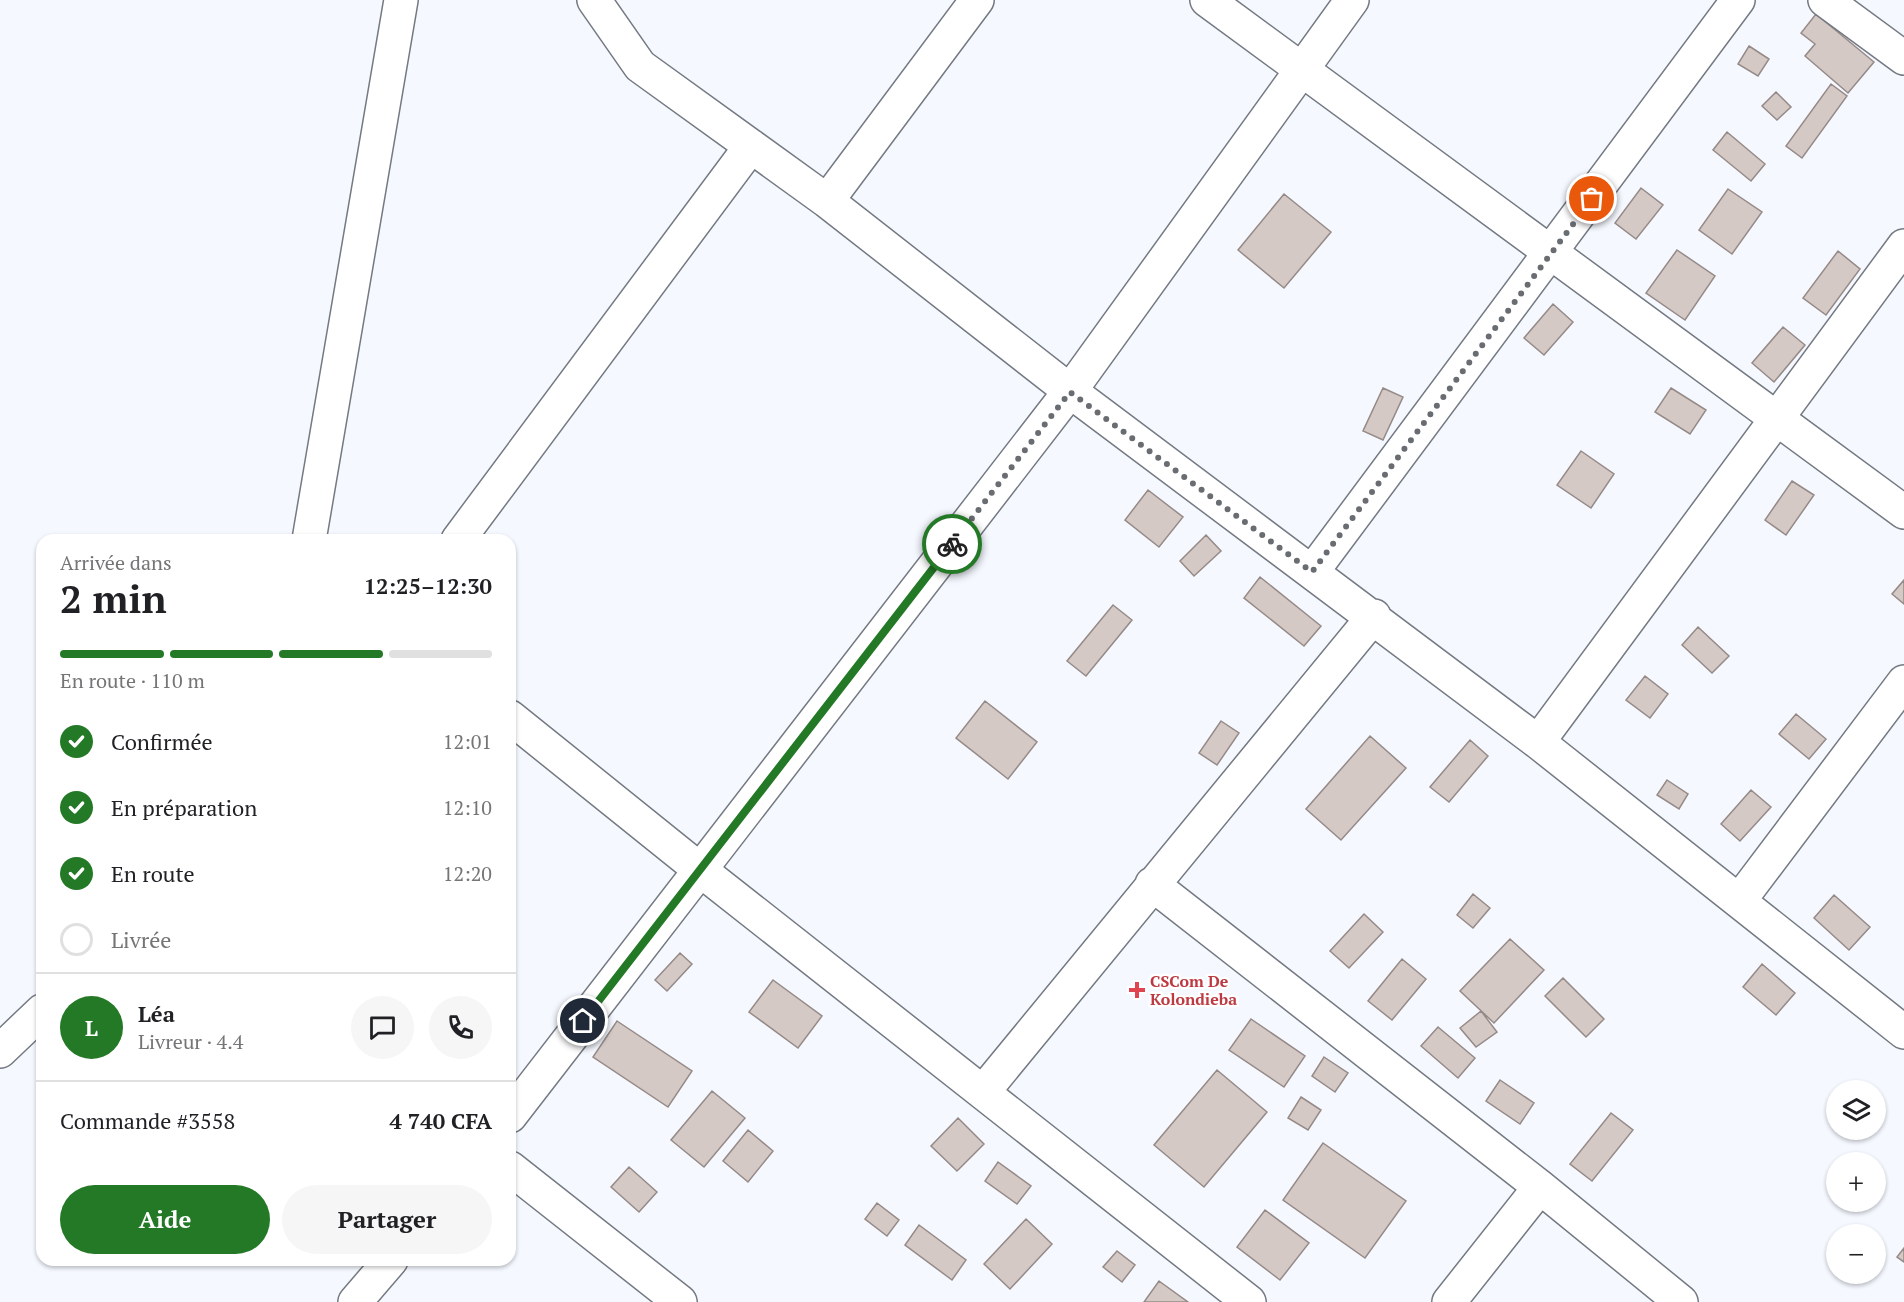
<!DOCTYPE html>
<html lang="fr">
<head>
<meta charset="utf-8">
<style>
	:root { --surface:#fff; --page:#f6f6f6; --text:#202124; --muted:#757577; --line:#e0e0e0; --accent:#247926 }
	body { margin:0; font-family:"PT Serif",serif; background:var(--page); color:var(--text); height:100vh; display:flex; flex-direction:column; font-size:22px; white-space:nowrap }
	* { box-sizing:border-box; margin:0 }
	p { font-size:20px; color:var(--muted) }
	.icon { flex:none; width:33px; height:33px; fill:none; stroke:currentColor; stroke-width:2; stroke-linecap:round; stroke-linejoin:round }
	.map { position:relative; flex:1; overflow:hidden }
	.side { position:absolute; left:36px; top:534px; width:480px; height:732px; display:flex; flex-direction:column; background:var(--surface); border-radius:18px; box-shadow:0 2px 4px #0004 }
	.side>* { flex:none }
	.fabs { position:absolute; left:1826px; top:1080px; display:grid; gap:12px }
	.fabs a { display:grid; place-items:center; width:60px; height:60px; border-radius:50%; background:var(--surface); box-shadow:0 2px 4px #0004; font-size:30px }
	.pin { position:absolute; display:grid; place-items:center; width:51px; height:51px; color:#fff; margin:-26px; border:3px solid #fff; border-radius:50%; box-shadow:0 2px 6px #0007 }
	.courier { position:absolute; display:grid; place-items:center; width:60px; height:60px; margin:-30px; border:4px solid #247926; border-radius:50%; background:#fff; color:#222; box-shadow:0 2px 8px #0007 }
	.head em { font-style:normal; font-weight:600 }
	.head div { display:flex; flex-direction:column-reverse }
	.head { display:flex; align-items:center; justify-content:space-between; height:102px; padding:0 24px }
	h1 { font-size:39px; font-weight:600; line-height:45px }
	.bar { display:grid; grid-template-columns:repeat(4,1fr); gap:9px 6px; align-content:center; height:72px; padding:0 24px }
	.bar i { height:8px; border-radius:4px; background:var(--line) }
	.bar .active { background:var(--accent) }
	.bar p { grid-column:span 4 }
	.line { display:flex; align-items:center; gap:15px; padding:0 24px; border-top:2px solid var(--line) }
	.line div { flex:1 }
	.round { display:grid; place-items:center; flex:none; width:63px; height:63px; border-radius:32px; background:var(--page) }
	ol { padding:0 24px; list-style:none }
	li { display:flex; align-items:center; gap:18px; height:66px }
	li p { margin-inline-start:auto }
	li .icon { padding:6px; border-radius:50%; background:var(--accent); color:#fff; stroke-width:4 }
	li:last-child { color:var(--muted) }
	li i { width:33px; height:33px; border:3px solid var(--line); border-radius:50% }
	.primary-button { display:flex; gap:12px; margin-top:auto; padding:12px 24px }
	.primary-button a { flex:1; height:69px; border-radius:36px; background:var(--accent); color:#fff; font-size:24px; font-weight:600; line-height:69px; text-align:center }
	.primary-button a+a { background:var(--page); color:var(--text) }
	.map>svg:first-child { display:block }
</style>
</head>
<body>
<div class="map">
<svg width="1904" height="1302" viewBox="0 0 1904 1302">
	<rect width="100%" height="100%" fill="#f5f9ff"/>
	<!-- building -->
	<path fill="#d4c9c5" stroke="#958a87" stroke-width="1.5" d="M1816,14L1874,62L1848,93L1805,56L1815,44L1801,33Z
		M1749,46L1769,59L1758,76L1738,64Z
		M1831,84L1847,96L1802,158L1786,146Z
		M1776,92L1791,107L1777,120L1762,106Z
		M1727,132L1765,164L1751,181L1713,150Z
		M1641,188L1663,205L1636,239L1615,223Z
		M1728,189L1762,212L1732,254L1699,230Z
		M1284,194L1331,232L1284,288L1238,250Z
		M1677,250L1715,276L1685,320L1646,293Z
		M1838,251L1860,269L1826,315L1803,298Z
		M1553,304L1573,322L1544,355L1524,338Z
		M1783,327L1805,345L1774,382L1752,363Z
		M1383,388L1403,397L1383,440L1363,431Z
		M1671,388L1706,410L1690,434L1655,412Z
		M1581,451L1614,474L1591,508L1557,485Z
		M1792,481L1814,495L1786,535L1765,520Z
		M1148,490L1183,517L1159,547L1125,520Z
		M1206,535L1221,551L1194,576L1180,561Z
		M1260,577L1321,626L1304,646L1244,598Z
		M1904,580V604L1892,594Z
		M1113,605L1132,620L1086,676L1067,661Z
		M1698,627L1729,656L1712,673L1682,645Z
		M1645,676L1668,694L1650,718L1626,700Z
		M985,701L1037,742L1008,779L956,738Z
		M1796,714L1826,739L1809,759L1779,734Z
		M1221,721L1239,733L1217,765L1199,753Z
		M1370,736L1406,768L1341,840L1306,809Z
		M1470,740L1488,756L1449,802L1430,787Z
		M1667,780L1688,794L1679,809L1657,795Z
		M1751,790L1771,807L1740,841L1721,824Z
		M1473,894L1490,908L1473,928L1457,915Z
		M1834,895L1870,927L1849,950L1814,918Z
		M1364,914L1383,932L1349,968L1330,951Z
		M1510,939L1544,970L1494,1023L1460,991Z
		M680,953L692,964L667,991L655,980Z
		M1402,959L1426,979L1392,1020L1368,1001Z
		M1762,964L1795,993L1776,1015L1743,987Z
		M1563,978L1604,1019L1586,1037L1545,996Z
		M773,980L822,1016L798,1048L749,1012Z
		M1481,1011L1497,1032L1476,1047L1460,1028Z
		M1251,1019L1305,1056L1284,1087L1229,1050Z
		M617,1021L692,1071L668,1107L593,1057Z
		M1438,1027L1475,1058L1458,1078L1421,1046Z
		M1324,1057L1348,1073L1335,1092L1312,1076Z
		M1217,1070L1267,1112L1204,1187L1154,1145Z
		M1500,1080L1534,1103L1520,1124L1486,1101Z
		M712,1091L745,1118L704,1167L671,1140Z
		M1301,1097L1321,1110L1308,1130L1288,1118Z
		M1611,1113L1633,1130L1592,1181L1570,1164Z
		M958,1118L984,1144L957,1171L931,1146Z
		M748,1130L773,1151L748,1182L723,1161Z
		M1323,1143L1406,1201L1365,1258L1283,1200Z
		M998,1162L1031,1186L1017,1204L985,1181Z
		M629,1167L657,1192L639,1212L611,1187Z
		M877,1203L899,1220L887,1236L865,1219Z
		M1265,1210L1309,1243L1280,1280L1237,1247Z
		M1026,1219L1052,1244L1010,1289L984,1264Z
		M919,1225L966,1260L952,1280L905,1245Z
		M1904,1248V1262L1897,1257Z
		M1117,1251L1135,1265L1122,1282L1103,1267Z
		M1159,1281L1188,1302H1144Z"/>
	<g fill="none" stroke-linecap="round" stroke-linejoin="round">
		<defs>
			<path id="street" d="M594,0L640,66L827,201L1070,391L1538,742L1904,1032
				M1207,0L1904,512
				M1825,0L1904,58
				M827,201L977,0
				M309,540L401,0
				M458,540L751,146
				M1312,572L1738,0
				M510,717L699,869L1249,1302
				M1538,742L1904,246
				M1152,884L1540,1187L1681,1302
				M1739,901L1904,682
				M0,1051L42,1011
				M983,1092L1374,616
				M510,1168L680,1302
				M1449,1302L1540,1187"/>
			<path id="secondary" d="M510,1116L1070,391L1352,0
				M355,1302L391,1260"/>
		</defs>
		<!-- street casing -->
		<use href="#street" stroke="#747982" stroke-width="36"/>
		<!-- secondary casing -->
		<use href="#secondary" stroke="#747982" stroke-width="36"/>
		<!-- street -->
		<use href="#street" stroke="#fff" stroke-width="33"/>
		<!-- secondary -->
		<use href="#secondary" stroke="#fff" stroke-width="33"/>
	</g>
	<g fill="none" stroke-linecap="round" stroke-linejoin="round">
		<!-- done -->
		<path stroke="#696c71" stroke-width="6" stroke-dasharray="0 10.8" d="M952,544L1070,392L1312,572L1592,199"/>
		<!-- route -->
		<path stroke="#247926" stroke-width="8" d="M583,1021L952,544"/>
	</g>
	<!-- markers -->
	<path fill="#e0444e" stroke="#fff" stroke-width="2" d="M1134 981h6v6h6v6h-6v6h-6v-6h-6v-6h6z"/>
	<g text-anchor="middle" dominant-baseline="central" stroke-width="4.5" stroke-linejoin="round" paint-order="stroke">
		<!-- health labels -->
		<g font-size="16" font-weight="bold" fill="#be3a42" stroke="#fff" text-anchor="start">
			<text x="1150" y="981">CSCom De<tspan x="1150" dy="18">Kolondieba</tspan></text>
		</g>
	</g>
</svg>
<div class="fabs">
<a><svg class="icon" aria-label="layers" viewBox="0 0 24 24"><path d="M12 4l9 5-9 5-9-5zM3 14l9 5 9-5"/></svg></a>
<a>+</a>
<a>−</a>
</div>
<div class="pin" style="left:1592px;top:199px;background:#ea580c"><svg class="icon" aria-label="bag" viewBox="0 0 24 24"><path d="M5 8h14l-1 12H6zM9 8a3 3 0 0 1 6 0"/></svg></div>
<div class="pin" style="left:583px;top:1021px;background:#1f2937"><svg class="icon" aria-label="home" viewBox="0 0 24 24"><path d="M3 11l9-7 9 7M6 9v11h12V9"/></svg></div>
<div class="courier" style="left:952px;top:544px"><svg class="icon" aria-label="bike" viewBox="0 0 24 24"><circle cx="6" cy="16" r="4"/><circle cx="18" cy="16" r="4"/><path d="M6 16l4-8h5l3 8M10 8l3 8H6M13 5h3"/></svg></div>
<section class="side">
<div class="head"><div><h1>2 min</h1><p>Arrivée dans</p></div><em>12:25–12:30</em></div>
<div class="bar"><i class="active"></i><i class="active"></i><i class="active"></i><i></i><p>En route · 110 m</p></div>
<ol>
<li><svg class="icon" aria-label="check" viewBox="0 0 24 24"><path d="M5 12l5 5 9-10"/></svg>Confirmée<p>12:01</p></li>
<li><svg class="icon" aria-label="check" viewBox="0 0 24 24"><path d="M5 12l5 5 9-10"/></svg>En préparation<p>12:10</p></li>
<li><svg class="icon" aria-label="check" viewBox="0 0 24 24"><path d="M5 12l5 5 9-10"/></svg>En route<p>12:20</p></li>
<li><i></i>Livrée</li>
</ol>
<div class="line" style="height:108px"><b class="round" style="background:var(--accent);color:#fff">L</b><div><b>Léa</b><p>Livreur · 4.4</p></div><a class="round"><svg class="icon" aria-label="chat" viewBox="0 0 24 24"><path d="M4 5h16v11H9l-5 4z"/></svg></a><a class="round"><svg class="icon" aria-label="phone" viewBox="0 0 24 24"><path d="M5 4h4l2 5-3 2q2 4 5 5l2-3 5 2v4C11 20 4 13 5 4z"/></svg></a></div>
<div class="line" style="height:78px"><div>Commande #3558</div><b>4 740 CFA</b></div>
<div class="primary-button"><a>Aide</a><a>Partager</a></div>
</section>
</div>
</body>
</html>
